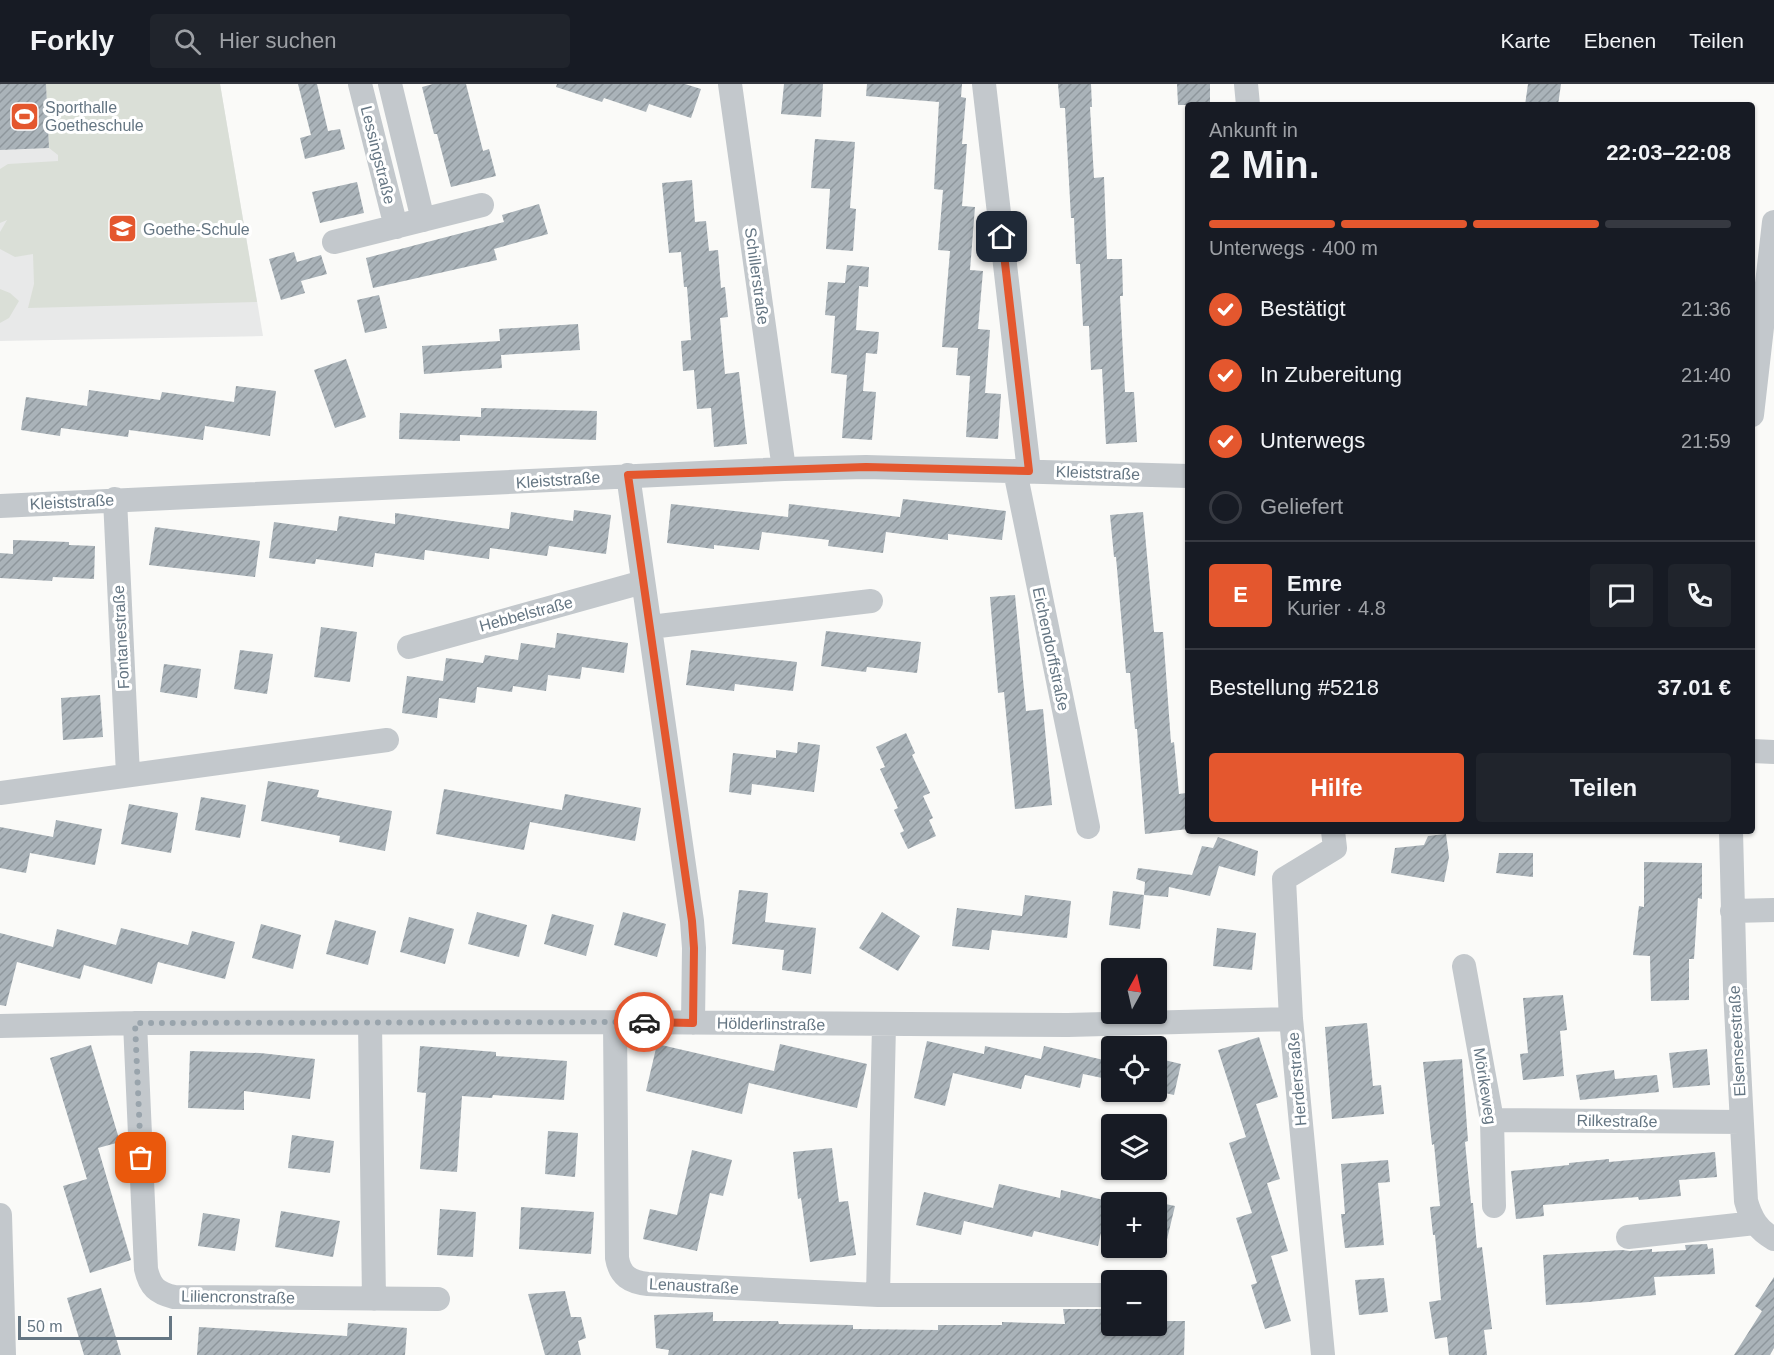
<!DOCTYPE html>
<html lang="de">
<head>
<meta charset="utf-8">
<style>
	:root { --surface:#171b24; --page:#20242c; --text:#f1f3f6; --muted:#9ea1a6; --line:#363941; --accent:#e4572e }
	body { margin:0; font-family:Helvetica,sans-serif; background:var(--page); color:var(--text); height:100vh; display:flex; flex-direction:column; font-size:22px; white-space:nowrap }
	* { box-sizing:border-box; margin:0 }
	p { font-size:20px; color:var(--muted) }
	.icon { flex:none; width:33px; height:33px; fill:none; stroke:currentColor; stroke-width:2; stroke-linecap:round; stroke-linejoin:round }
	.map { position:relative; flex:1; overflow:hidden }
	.panel { position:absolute; left:1185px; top:18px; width:570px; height:732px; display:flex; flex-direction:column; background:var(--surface); border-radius:6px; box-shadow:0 2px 4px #0004 }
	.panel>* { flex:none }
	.needle { width:39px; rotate:8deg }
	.tools { position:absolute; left:1101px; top:874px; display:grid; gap:12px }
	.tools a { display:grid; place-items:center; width:66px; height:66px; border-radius:6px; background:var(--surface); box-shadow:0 2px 4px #0004; font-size:30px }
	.scale { position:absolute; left:18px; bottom:15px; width:154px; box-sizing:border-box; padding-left:6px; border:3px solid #657683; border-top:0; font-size:16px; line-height:21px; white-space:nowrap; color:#657683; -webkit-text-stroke:4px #fff; paint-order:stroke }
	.pin { position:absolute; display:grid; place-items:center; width:51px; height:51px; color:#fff; margin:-26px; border-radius:12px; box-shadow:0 3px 9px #0006 }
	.courier { position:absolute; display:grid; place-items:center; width:60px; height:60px; margin:-30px; border:4px solid #e4572e; border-radius:50%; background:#fff; color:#222; box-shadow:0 2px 8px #0007 }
	.headline em { font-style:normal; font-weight:700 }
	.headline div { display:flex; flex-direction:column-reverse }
	.headline { display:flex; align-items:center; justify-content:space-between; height:102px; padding:0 24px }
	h1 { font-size:39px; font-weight:700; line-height:45px }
	.bar { display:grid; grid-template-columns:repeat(4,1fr); gap:9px 6px; align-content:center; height:72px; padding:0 24px }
	.bar i { height:8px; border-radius:4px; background:var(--line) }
	.bar .selected { background:var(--accent) }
	.bar p { grid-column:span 4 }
	.line { display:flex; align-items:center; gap:15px; padding:0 24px; border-top:2px solid var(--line) }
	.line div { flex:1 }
	.round { display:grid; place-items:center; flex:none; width:63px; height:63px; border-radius:6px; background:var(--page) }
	ol { padding:0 24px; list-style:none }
	li { display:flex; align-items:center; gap:18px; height:66px }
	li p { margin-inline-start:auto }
	li .icon { padding:6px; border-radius:50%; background:var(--accent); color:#fff; stroke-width:4 }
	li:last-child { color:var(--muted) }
	li i { width:33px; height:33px; border:3px solid var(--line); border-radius:50% }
	.action { display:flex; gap:12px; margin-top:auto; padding:12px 24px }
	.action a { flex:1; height:69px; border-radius:6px; background:var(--accent); color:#fff; font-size:24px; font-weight:700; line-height:69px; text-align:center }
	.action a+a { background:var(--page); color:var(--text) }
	header { display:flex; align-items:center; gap:36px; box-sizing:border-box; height:84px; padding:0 30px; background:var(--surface); border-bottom:2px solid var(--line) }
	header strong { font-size:28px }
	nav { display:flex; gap:33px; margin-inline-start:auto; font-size:21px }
	.search { width:420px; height:54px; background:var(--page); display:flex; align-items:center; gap:15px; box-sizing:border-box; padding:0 21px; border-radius:6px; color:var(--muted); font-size:22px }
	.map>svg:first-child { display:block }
</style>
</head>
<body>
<header>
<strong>Forkly</strong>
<div class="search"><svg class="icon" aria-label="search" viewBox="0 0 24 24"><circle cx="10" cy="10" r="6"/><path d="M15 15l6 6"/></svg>Hier suchen</div>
<nav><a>Karte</a><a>Ebenen</a><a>Teilen</a></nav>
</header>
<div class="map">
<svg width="1774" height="1271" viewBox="0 0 1774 1271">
	<defs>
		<pattern id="building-hatch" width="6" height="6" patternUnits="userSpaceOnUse" patternTransform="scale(1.5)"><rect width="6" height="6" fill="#aab3b9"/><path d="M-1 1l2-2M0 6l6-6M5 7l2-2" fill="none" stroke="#8e969c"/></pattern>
	</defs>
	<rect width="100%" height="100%" fill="#fafaf8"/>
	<!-- built -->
	<path fill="#e8e9e9" d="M0,0H220L263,252L0,257Z"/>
	<!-- green -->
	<path fill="#dadfd7" d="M46,0H220L257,218L28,224L34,200L33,170L15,173L0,165V148L7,136L0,139V85L8,80L58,77V71L49,64Z
		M0,205L10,209L19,217L9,234L0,239Z"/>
	<!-- building -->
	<path fill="url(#building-hatch)" d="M0,0H46L49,64L0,66Z
		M298,0H317L328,47L340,45L345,65L305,75L300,54L311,51Z
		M433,0H466L483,67L489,65L496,92L451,103L437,50H434L422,3Z
		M557,0H685L701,5L691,34L649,20L646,28L604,14L602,18L556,3Z
		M784,0H823L821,33L781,30Z
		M867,0H962L961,13L966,14L962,60H967L962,122L975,123L970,186L983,187L978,245L990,246L985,309L1001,310L998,355L966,353L970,292L956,291L958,264L942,263L950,167L938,166L943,106L934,105L939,18L866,12Z
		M1058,0H1091L1092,23H1090L1094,94L1104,93L1107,175H1122L1123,212H1120L1125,308H1134L1137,358L1106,360L1102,285L1091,286L1089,242H1083L1080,180H1076L1074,134H1071L1065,24H1060Z
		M1177,0H1210V21H1178Z
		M1528,0H1561L1558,21H1525Z
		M815,55L855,58L850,124L856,125L853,167L826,165L830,105L811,104Z
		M692,96L695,138L706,137L709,167L718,166L721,204L725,203L728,233L720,234L725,290L739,288L747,360L714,363L711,324L697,325L694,286L683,287L681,257L691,256L687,203H684L681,168L669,169L662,99Z
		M357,98L364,129L320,139L312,108Z
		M539,120L548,150L494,165L497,176L373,204L366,174L504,138L502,131Z
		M294,168L297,178L321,171L327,190L301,197L305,209L281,216L269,175Z
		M847,181L869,183L868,203L859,202L856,246L879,248L877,270L866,269L863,307L876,308L872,356L842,354L847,291L831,289L835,232L825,231L828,198L845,199Z
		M379,211L387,244L365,249L357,216Z
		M578,240L580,266L501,271L502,284L424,290L422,262L500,257L499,245Z
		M346,275L366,333L335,344L314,286Z
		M236,302L276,307L270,352L205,342L203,356L129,346L128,353L61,344L60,352L21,346L26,313L87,322L89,306L160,316L162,308L234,318Z
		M481,324L597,327L596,356L460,351V357L399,355L400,329L481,333Z
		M903,415L1006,427L1002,456L948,450V456L886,448L883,469L828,462L829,456L762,448L759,466L714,461V465L667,459L671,420L788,433L789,420L900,433Z
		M574,426L611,431L606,470L549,462L547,472L490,464L489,475L425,466L424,476L375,469L373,483L316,475L315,480L269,474L274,438L337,447L339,432L395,440V429L509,445L511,428L573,437Z
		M1143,428L1154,548H1163L1171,659L1174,658L1179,710L1186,709L1188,723V745L1145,750L1137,645H1135L1130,589H1126L1116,473H1114L1110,431Z
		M155,443L260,457L255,493L149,481Z
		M13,456L69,458V461L95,462L94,495L53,493L52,497L0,494V469L13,470Z
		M1015,511L1026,627L1043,625L1052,721L1015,725L1004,608L998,609L990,513Z
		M321,543L357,548L350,598L314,593Z
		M826,547L921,558L917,589L867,583L866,588L821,582Z
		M557,549L628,559L624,589L582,583L580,595L548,591L546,607L513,602L512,608L477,603L475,619L439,614L437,634L402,629L407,592L443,597L446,574L483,579L485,571L518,576L521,559L555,564Z
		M240,566L273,570L267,610L234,605Z
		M691,566L797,578L793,607L735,600L734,607L686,601Z
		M164,580L201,585L197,614L160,608Z
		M100,611L103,653L63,656L61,614Z
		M906,649L915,669L912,671L930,709L923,712L933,734L929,736L936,752L908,765L900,749L904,747L894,726L898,724L880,685L885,683L876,663Z
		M798,658L820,661L814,708L752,700L751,711L729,708L733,669L776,674V666L797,669Z
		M268,697L319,706L317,713L392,727L385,767L339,758L340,752L261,737Z
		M444,705L562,726L565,710L641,724L635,757L530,738L524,766L436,750Z
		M201,713L246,721L240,754L195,746Z
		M129,720L178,729L171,769L121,760Z
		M56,736L102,745L95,781L30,769L26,789L0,784V743L53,753Z
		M1446,750L1449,773L1444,798L1391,789L1395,764L1424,761L1428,752Z
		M1218,753L1258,767L1255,792L1219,782L1210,812L1169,803L1168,813L1144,811L1145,798L1136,795L1138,784L1192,791L1202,762L1213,764Z
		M1499,769H1533V793L1496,789Z
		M1644,778L1702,779V815L1698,814L1694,875H1689V916L1651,917L1650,872L1633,871L1639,822L1644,823Z
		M739,806L768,809L765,838L816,844L811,890L782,886L784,866L732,860Z
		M1113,807L1144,811L1140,845L1109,841Z
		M1025,811L1071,817L1067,854L992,846L989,866L952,862L957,824L1022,832Z
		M477,828L527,841L519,873L468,860Z
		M623,828L666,840L657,873L614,861Z
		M882,828L920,852L898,887L859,864Z
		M552,830L594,841L586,872L544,860Z
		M409,833L454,845L445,880L400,868Z
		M335,836L376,847L368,881L326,870Z
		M261,840L301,851L293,885L252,874Z
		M121,844L188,861L192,847L235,858L225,895L158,878L152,900L84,881L80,895L17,878L6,922L0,921V849L53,863L57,845L116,861Z
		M1217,844L1256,849L1252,886L1213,882Z
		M1563,911L1567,946L1560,947L1564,992L1523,996L1520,970L1528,969L1523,914Z
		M1367,939L1373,1002L1381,1001L1384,1030L1332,1035L1325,943Z
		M1259,953L1278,1013L1256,1020L1280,1095L1267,1099L1288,1167L1271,1172L1291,1237L1265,1245L1251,1201L1257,1199L1236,1134L1252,1129L1229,1059L1246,1053L1218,966Z
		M927,957L984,970L985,962L1041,975L1044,962L1112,978V996L1083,990L1080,1004L1025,991L1021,1005L953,989L945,1022L914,1014Z
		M657,960L774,987L780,960L867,980L857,1024L749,999L742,1030L646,1007Z
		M91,961L120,1058L98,1064L131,1176L90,1189L63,1102L87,1095L50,974Z
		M420,962L496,968V972L567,977L564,1016L493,1011L492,1014L462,1012L457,1088L420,1085L426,1009L417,1008Z
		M1707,965L1710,1001L1673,1004L1669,969Z
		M190,967L260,969L315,975L310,1015L244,1007V1026L188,1024Z
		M1156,974L1181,980L1174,1011L1156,1007Z
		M1462,975L1468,1057L1465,1058L1471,1119H1473L1477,1164L1482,1163L1492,1245L1484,1246L1487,1271H1449L1447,1253L1435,1255L1429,1218L1441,1216L1435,1151H1433L1430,1123L1440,1122L1434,1060L1432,1061L1423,978Z
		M1614,986L1615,995L1657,991L1659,1008L1580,1016L1576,991Z
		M548,1047L578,1049L575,1093L545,1090Z
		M292,1051L334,1057L330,1089L288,1084Z
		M832,1064L839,1118L848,1117L856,1171L810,1178L801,1114L798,1115L793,1068Z
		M692,1066L732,1076L723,1112L710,1109L697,1167L643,1155L650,1125L677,1131Z
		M1715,1068L1717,1093L1679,1096L1681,1112L1639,1116L1638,1113L1543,1121L1544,1132L1516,1135L1511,1087L1569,1081V1079L1609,1075V1078Z
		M1388,1076L1390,1098L1378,1099L1384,1161L1345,1164L1341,1130H1345L1341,1080Z
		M999,1100L1060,1114L1061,1106L1108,1117L1098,1162L1034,1147L1032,1153L964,1137L961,1151L916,1141L924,1108L993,1124Z
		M1156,1118L1175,1122L1163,1172L1156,1171Z
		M521,1123L594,1128L591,1170L519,1165Z
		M440,1125L476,1128L473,1173L437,1171Z
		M281,1127L340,1137L333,1173L275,1163Z
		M203,1129L240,1135L235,1167L198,1162Z
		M1707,1160L1708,1165L1713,1164L1715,1190L1654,1193L1656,1211L1589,1218L1546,1221L1543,1171L1622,1166L1630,1167L1652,1165V1168L1686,1166L1685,1161Z
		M1774,1193V1264L1770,1271H1734L1762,1227L1755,1222Z
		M1384,1194L1388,1228L1359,1231L1355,1196Z
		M101,1204L114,1247L121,1271H84L67,1214Z
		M565,1207L571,1233H581L586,1254L578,1257L581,1271H545L528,1210Z
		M1063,1225H1112V1242H1156V1237H1185L1184,1271H668L669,1266L656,1264L654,1231L713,1228V1237H778L779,1240L853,1241V1245L938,1246V1241H1002V1238L1065,1240Z
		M348,1239L407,1244L405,1271H197L199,1243L347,1252Z"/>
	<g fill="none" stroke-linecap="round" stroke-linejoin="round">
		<!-- minor -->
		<path stroke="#c3c8cc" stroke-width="24" d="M360,0L396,143
			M390,0L423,136
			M730,0L784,385
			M984,0L1029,387
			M1246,0L1248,21
			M334,158L482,121
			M1752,331L1774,138
			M1015,387L1088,743
			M628,391L692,837L694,864L693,939
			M115,415L128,691
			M0,422L784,385L866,383L1188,392
			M650,543L871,517
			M409,563L643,498
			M1752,667L1774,668
			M0,709L387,656
			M1731,747L1735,905L1746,1117C1751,1135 1758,1146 1774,1155
			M1732,827L1774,826
			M1464,882L1492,1036L1494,1122
			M615,938L617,1174C620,1192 630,1198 648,1200L878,1211H1112
			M135,939L146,1185C150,1203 157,1209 174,1213L438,1215
			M370,939L374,1215
			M0,942L135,939L615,938L1068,941L1291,935
			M1492,1036L1741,1038
			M0,1131L4,1271
			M1628,1153L1755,1139
			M878,1211L884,941
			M1323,1271L1291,935L1284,795L1335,764L1333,747"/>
	</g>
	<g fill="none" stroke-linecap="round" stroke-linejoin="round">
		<!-- done -->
		<path stroke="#99a4ac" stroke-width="6" stroke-dasharray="0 10.8" d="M141,1074L135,939L644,938"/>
		<!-- route -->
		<path stroke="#e4572e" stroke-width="8" d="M644,938L693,939L694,864L692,837L628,391L866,383L1029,387L1002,153"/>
	</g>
	<!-- icons -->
	<defs>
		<symbol id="stadium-square" viewBox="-11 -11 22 22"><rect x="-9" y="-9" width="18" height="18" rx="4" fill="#e4572e" stroke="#fff"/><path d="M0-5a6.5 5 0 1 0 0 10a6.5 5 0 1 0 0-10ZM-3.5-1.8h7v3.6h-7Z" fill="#fff"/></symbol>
		<symbol id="school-square" viewBox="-11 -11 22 22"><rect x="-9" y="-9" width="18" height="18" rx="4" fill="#e4572e" stroke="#fff"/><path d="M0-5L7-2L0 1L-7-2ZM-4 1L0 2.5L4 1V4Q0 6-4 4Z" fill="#fff"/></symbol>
	</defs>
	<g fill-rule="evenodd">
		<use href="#stadium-square" x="8" y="16" width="33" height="33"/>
		<use href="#school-square" x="106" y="128" width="33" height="33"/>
	</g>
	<g text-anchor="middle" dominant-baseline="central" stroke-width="6" stroke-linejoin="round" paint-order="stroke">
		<!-- poi labels -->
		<g font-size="16" fill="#657683" stroke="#fff" text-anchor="start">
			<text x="45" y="23">Sporthalle<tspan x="45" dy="18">Goetheschule</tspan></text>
			<text x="143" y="145">Goethe-Schule</text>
		</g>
		<!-- street labels -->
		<g font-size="16" fill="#657683" stroke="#fff">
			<text transform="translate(378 71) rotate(76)">Lessingstraße</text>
			<text transform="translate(757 192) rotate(82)">Schillerstraße</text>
			<text transform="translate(1098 389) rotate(2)">Kleiststraße</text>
			<text transform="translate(558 396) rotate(-4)">Kleiststraße</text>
			<text transform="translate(72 418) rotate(-3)">Kleiststraße</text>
			<text transform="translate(526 530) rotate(-15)">Hebbelstraße</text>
			<text transform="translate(121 553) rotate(-93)">Fontanestraße</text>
			<text transform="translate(1051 565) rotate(78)">Eichendorffstraße</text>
			<text transform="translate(771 940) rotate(1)">Hölderlinstraße</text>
			<text transform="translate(1737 957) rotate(-93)">Elsenseestraße</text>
			<text transform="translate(1297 995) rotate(-95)">Herderstraße</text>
			<text transform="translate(1485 1002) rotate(81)">Mörikeweg</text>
			<text transform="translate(1617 1037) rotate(1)">Rilkestraße</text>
			<text transform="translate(694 1202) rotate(3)">Lenaustraße</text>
			<text transform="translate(238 1213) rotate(1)">Liliencronstraße</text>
		</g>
	</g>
</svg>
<div class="tools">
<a><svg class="needle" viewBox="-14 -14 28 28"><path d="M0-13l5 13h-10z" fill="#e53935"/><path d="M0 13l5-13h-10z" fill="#9ea1a6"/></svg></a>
<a><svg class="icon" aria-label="locate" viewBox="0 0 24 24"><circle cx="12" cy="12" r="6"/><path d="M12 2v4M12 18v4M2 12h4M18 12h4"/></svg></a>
<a><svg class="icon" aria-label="layers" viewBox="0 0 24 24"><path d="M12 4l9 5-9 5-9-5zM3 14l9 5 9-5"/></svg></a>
<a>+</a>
<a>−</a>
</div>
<div class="scale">50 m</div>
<div class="pin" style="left:141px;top:1074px;background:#ea580c"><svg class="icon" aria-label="bag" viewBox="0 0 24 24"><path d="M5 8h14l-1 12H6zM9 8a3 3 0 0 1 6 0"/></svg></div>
<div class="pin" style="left:1002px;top:153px;background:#1f2937"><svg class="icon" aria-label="home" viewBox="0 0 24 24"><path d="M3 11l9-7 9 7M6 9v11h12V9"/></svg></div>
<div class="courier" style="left:644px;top:938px"><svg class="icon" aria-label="car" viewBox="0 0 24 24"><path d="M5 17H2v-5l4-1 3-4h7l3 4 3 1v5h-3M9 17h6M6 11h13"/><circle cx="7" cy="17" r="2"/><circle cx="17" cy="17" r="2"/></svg></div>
<section class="panel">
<div class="headline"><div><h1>2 Min.</h1><p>Ankunft in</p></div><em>22:03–22:08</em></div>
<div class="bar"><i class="selected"></i><i class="selected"></i><i class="selected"></i><i></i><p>Unterwegs · 400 m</p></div>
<ol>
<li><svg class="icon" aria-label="check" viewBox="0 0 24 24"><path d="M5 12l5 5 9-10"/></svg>Bestätigt<p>21:36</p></li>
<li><svg class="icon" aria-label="check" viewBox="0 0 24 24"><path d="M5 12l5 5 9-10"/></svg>In Zubereitung<p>21:40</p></li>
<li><svg class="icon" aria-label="check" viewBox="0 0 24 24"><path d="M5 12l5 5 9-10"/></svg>Unterwegs<p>21:59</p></li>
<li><i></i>Geliefert</li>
</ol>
<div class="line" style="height:108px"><b class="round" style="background:var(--accent);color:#fff">E</b><div><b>Emre</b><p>Kurier · 4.8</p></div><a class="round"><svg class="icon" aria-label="chat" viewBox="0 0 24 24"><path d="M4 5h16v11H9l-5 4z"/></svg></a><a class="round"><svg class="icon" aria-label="phone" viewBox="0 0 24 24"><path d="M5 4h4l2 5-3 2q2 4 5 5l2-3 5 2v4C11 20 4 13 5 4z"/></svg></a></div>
<div class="line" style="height:78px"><div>Bestellung #5218</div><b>37.01 €</b></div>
<div class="action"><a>Hilfe</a><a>Teilen</a></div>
</section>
</div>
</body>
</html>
